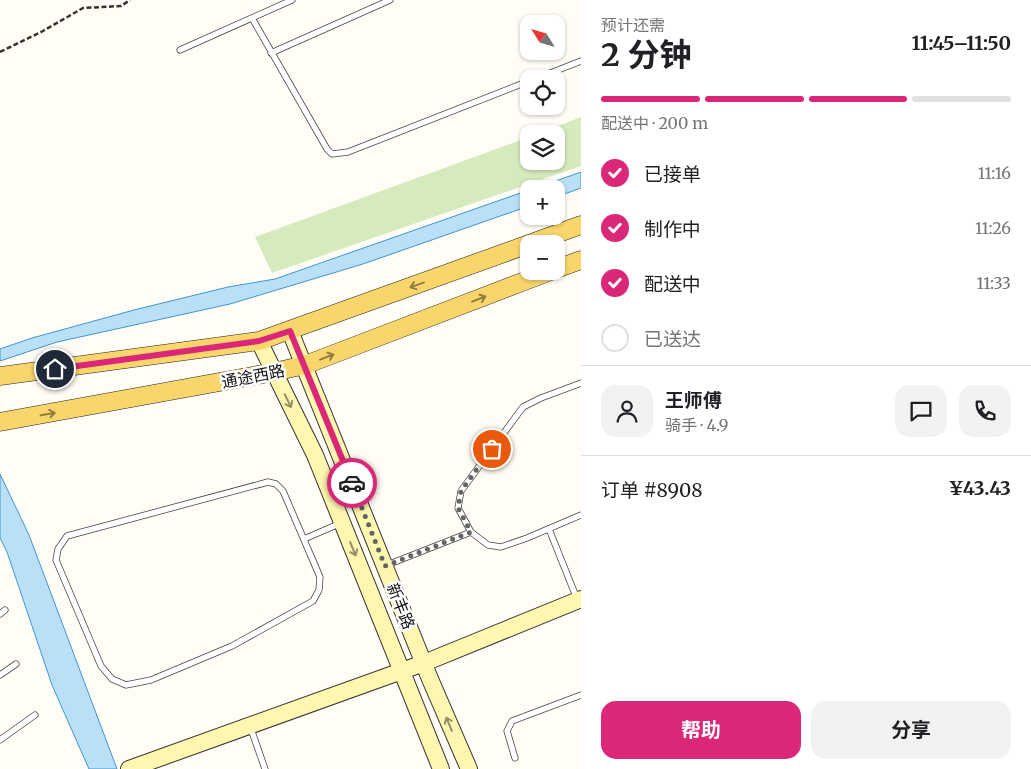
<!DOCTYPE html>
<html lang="zh">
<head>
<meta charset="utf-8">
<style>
	:root { --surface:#fff; --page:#f2f2f2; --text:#202124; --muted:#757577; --line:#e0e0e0; --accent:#db2777 }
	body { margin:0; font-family:Merriweather,"Noto Sans SC",serif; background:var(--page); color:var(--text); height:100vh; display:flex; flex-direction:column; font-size:19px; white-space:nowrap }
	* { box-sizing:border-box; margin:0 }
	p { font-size:16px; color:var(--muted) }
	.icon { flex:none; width:28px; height:28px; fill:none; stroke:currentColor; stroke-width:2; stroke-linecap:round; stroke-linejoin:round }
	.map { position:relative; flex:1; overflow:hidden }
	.side { display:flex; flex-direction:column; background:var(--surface); width:450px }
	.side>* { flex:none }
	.needle { width:32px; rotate:307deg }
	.controls { position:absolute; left:520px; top:15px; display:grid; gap:10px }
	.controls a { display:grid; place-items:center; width:45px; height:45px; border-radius:10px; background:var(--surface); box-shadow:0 1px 4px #0004; font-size:25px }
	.pin { position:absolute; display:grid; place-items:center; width:42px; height:42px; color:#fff; margin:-21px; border:2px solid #fff; border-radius:50%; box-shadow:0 1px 5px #0007 }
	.courier { position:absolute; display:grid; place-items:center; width:50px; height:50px; margin:-25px; border:4px solid #db2777; border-radius:50%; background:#fff; color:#222; box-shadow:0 1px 6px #0007 }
	.headline em { font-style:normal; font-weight:700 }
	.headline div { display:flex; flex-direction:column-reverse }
	.headline { display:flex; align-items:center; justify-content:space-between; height:85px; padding:0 20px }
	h1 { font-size:32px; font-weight:700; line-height:38px }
	.bar { display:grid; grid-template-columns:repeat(4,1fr); gap:8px 5px; align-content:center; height:60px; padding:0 20px }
	.bar i { height:6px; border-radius:4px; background:var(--line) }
	.bar .on { background:var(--accent) }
	.bar p { grid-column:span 4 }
	.line { display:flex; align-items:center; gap:12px; padding:0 20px; border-top:1px solid var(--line) }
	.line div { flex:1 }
	.round { display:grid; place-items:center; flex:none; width:52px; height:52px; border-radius:15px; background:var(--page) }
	ol { padding:0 20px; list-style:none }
	li { display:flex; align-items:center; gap:15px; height:55px }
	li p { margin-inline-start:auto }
	li .icon { padding:5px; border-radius:50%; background:var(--accent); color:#fff; stroke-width:4 }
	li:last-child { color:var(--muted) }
	li i { width:28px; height:28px; border:2px solid var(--line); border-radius:50% }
	.action { display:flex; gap:10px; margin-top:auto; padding:10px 20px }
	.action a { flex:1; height:58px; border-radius:15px; background:var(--accent); color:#fff; font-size:20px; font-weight:700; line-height:58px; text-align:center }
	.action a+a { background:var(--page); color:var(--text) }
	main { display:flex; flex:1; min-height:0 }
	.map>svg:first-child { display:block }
</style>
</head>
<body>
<main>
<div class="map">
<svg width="581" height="769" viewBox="0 0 581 769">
	<rect width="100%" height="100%" fill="#fffdf5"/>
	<!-- green -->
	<path fill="#d5ebbd" d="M581,117V166L272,273L255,237L529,137V161H556V134H537Z"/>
	<!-- water -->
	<path fill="#b9e0f7" stroke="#3f96cf" d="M581,172V188L556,197V189H533Z
		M529,190V206L363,264L230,304L57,342L0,361V349L32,338L134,310L228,287L275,279Z
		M0,474L29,535L117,769H89L52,685L7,552L0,538Z"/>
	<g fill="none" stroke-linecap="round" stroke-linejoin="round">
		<defs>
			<path id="lane" d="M252,18L327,149L332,154L348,152L529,81
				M180,50L292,0
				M271,53L390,0
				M535,79L581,61
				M581,383L541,398L523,407L461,491L458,508L471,532L488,545L501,547L527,538L581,515
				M268,482L276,484L283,491L320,577L319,590L313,601L232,646L151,680L126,685L112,679L101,666L56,560L58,549L67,536Z
				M549,529L577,599
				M304,539L341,523
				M387,565L471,532
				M0,614L5,610
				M0,675L16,664
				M250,726L265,769
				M0,740L35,715
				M515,758L507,731L512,721L581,695"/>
			<path id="secondary" d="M290,331L430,679L469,769
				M259,341L315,455L441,769
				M129,769L424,663L581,599"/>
			<path id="primary" d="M529,244L581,225
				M556,269L581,260
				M0,376L259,341L529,244
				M0,422L274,372L305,365L551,271"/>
		</defs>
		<!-- lane casing -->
		<use href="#lane" stroke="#444" stroke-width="7"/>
		<!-- secondary casing -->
		<use href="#secondary" stroke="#333" stroke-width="18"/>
		<!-- primary casing -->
		<use href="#primary" stroke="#222" stroke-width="19"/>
		<!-- path -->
		<path stroke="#333" stroke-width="2.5" stroke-dasharray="5 2.5" stroke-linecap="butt" d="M0,52L43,31L83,8L121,6L130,0"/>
		<!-- lane -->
		<use href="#lane" stroke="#fff" stroke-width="5.5"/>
		<!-- secondary -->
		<use href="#secondary" stroke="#fff6b0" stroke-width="16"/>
		<!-- primary -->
		<use href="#primary" stroke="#f9d66b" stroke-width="18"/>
	</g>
	<!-- one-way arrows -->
	<defs><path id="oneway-shaft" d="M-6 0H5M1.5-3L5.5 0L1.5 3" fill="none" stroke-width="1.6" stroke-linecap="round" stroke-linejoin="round" transform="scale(1.25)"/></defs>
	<g stroke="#917d42">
		<use href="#oneway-shaft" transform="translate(417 285) rotate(160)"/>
		<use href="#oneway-shaft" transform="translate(479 299) rotate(-21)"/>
		<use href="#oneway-shaft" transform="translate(327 357) rotate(-21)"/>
		<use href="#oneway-shaft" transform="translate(48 414) rotate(-10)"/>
	</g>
	<g stroke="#948f68">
		<use href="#oneway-shaft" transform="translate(288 401) rotate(64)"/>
		<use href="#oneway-shaft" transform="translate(353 549) rotate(68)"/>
		<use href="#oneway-shaft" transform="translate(449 724) rotate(-113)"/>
	</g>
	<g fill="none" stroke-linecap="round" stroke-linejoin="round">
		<!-- done -->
		<path stroke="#646461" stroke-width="5" stroke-dasharray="0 9" d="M352,483L385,566L471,532L458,508L461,491L492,449"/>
		<!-- route -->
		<path stroke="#db2777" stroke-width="6" d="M55,369L259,341L290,331L352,483"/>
	</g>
	<g text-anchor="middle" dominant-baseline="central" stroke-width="5" stroke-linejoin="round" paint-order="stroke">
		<!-- street labels -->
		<g font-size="16" fill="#111" stroke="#fff">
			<text transform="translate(253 376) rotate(-11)">通途西路</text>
			<text transform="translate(401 606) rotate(68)">新丰路</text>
		</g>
	</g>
</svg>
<div class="controls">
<a><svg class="needle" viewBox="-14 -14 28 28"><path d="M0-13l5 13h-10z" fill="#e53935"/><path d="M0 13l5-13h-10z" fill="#757577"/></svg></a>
<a><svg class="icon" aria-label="locate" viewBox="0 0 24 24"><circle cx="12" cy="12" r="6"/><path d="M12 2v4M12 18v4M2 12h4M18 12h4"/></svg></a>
<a><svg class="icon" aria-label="layers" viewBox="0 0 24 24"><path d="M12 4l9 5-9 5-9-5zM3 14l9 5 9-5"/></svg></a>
<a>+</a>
<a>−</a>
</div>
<div class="pin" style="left:492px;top:449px;background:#ea580c"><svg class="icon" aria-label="bag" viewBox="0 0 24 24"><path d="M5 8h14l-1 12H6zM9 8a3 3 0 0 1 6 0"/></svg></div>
<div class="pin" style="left:55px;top:369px;background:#1f2937"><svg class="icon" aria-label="home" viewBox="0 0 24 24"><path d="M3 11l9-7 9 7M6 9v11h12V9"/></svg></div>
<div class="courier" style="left:352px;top:483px"><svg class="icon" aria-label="car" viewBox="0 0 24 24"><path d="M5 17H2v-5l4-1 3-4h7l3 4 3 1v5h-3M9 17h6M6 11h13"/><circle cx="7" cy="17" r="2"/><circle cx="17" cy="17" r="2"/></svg></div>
</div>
<section class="side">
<div class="headline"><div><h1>2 分钟</h1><p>预计还需</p></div><em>11:45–11:50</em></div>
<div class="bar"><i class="on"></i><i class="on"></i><i class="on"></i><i></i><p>配送中 · 200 m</p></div>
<ol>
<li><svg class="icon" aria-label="check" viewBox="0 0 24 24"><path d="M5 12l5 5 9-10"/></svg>已接单<p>11:16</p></li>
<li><svg class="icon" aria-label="check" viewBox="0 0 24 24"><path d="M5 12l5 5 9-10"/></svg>制作中<p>11:26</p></li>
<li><svg class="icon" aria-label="check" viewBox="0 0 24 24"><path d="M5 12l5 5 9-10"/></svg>配送中<p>11:33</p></li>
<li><i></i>已送达</li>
</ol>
<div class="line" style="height:90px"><a class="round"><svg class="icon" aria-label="person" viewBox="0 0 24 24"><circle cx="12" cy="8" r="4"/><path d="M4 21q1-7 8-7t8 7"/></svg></a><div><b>王师傅</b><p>骑手 · 4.9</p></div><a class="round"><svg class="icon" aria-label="chat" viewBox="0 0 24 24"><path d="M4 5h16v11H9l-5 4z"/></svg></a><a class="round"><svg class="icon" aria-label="phone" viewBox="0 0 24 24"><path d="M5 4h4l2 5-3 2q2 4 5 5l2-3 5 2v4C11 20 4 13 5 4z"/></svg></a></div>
<div class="line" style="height:65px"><div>订单 #8908</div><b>¥43.43</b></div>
<div class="action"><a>帮助</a><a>分享</a></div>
</section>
</main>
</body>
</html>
